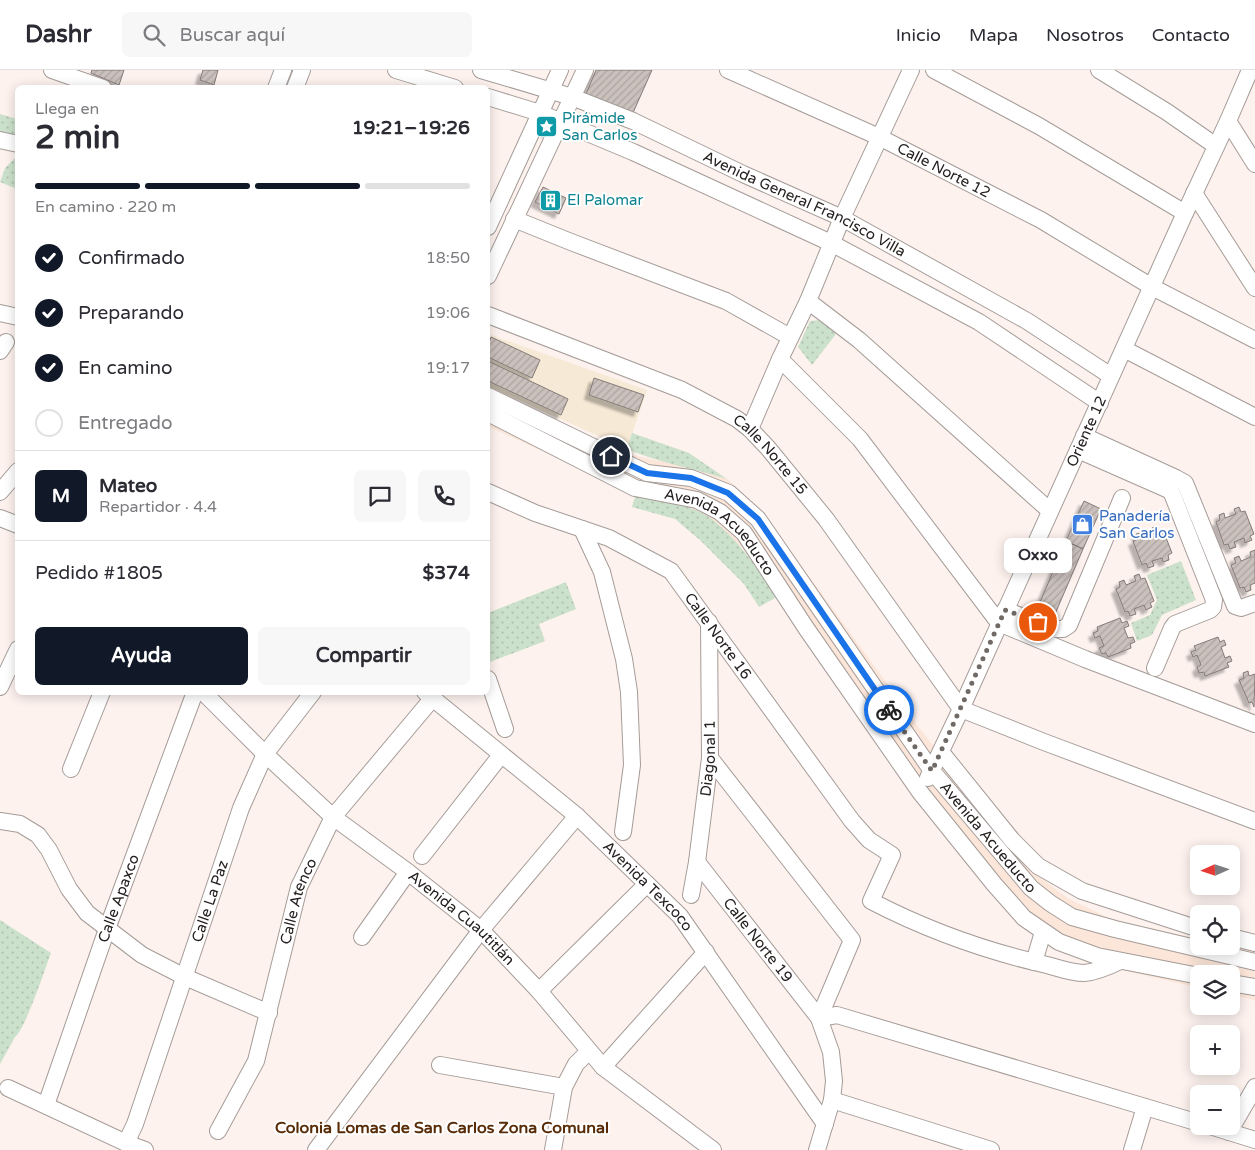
<!DOCTYPE html>
<html lang="es">
<head>
<meta charset="utf-8">
<style>
	:root { --surface:#fff; --page:#f7f7f7; --text:#2b2b33; --muted:#7c7c81; --line:#e1e1e2; --accent:#111827 }
	body { margin:0; font-family:"Varela Round",sans-serif; background:var(--page); color:var(--text); height:100vh; display:flex; flex-direction:column; font-size:19px; white-space:nowrap }
	* { box-sizing:border-box; margin:0 }
	p { font-size:16px; color:var(--muted) }
	.icon { flex:none; width:28px; height:28px; fill:none; stroke:currentColor; stroke-width:2; stroke-linecap:round; stroke-linejoin:round }
	.map { position:relative; flex:1; overflow:hidden }
	.panel { position:absolute; left:15px; top:15px; width:475px; height:610px; display:flex; flex-direction:column; background:var(--surface); border-radius:8px; box-shadow:0 2px 12px #0003 }
	.panel>* { flex:none }
	.needle { width:32px; rotate:267deg }
	.tools { position:absolute; left:1190px; top:775px; display:grid; gap:10px }
	.tools a { display:grid; place-items:center; width:50px; height:50px; border-radius:8px; background:var(--surface); box-shadow:0 2px 12px #0003; font-size:25px }
	.pin { position:absolute; display:grid; place-items:center; width:42px; height:42px; color:#fff; margin:-21px; border:2px solid #fff; border-radius:50%; box-shadow:0 1px 5px #0007 }
	.courier { position:absolute; display:grid; place-items:center; width:50px; height:50px; margin:-25px; border:4px solid #1a73e8; border-radius:50%; background:#fff; color:#222; box-shadow:0 1px 6px #0007 }
	.bubble { position:absolute; height:35px; border-radius:8px; background:var(--surface); box-shadow:0 2px 12px #0003; font-size:16px; font-weight:700; line-height:35px; text-align:center }
	.head em { font-style:normal; font-weight:700 }
	.head div { display:flex; flex-direction:column-reverse }
	.head { display:flex; align-items:center; justify-content:space-between; height:85px; padding:0 20px }
	h1 { font-size:32px; font-weight:700; line-height:38px }
	.bar { display:grid; grid-template-columns:repeat(4,1fr); gap:8px 5px; align-content:center; height:60px; padding:0 20px }
	.bar i { height:6px; border-radius:4px; background:var(--line) }
	.bar .on { background:var(--accent) }
	.bar p { grid-column:span 4 }
	.line { display:flex; align-items:center; gap:12px; padding:0 20px; border-top:1px solid var(--line) }
	.line div { flex:1 }
	.round { display:grid; place-items:center; flex:none; width:52px; height:52px; border-radius:8px; background:var(--page) }
	ol { padding:0 20px; list-style:none }
	li { display:flex; align-items:center; gap:15px; height:55px }
	li p { margin-inline-start:auto }
	li .icon { padding:5px; border-radius:50%; background:var(--accent); color:#fff; stroke-width:4 }
	li:last-child { color:var(--muted) }
	li i { width:28px; height:28px; border:2px solid var(--line); border-radius:50% }
	.cta { display:flex; gap:10px; margin-top:auto; padding:10px 20px }
	.cta a { flex:1; height:58px; border-radius:8px; background:var(--accent); color:#fff; font-size:20px; font-weight:700; line-height:58px; text-align:center }
	.cta a+a { background:var(--page); color:var(--text) }
	header { display:flex; align-items:center; gap:30px; box-sizing:border-box; height:70px; padding:0 25px; background:var(--surface); border-bottom:1px solid var(--line) }
	header strong { font-size:24px }
	nav { display:flex; gap:28px; margin-inline-start:auto; font-size:18px }
	.search { width:350px; height:45px; background:var(--page); display:flex; align-items:center; gap:12px; box-sizing:border-box; padding:0 18px; border-radius:8px; color:var(--muted); font-size:19px }
	.map>svg:first-child { display:block }
</style>
</head>
<body>
<header>
<strong>Dashr</strong>
<div class="search"><svg class="icon" aria-label="search" viewBox="0 0 24 24"><circle cx="10" cy="10" r="6"/><path d="M15 15l6 6"/></svg>Buscar aquí</div>
<nav><a>Inicio</a><a>Mapa</a><a>Nosotros</a><a>Contacto</a></nav>
</header>
<div class="map">
<svg width="1255" height="1080" viewBox="0 0 1255 1080">
	<defs>
		<pattern id="grass-dots" width="8" height="8" patternUnits="userSpaceOnUse" patternTransform="scale(1.25)"><rect width="8" height="8" fill="#cce1cb"/><path d="M2 2h.1M6 6h.1" fill="none" stroke="#afc1ae" stroke-width="1.8" stroke-linecap="round"/></pattern>
		<pattern id="building-hatch" width="6" height="6" patternUnits="userSpaceOnUse" patternTransform="scale(1.25)"><rect width="6" height="6" fill="#cac0bc"/><path d="M-1 1l2-2M0 6l6-6M5 7l2-2" fill="none" stroke="#ada5a1"/></pattern>
		<filter id="shadow"><feDropShadow dx="-4.5" dy="4.5" stdDeviation="1" flood-color="#0004"/></filter>
	</defs>
	<rect width="100%" height="100%" fill="#fdf2ee"/>
	<!-- commercial -->
	<path fill="#fce6d9" d="M504,327L628,384L696,399L727,409L760,439L920,659L1038,806L1069,829L1111,849L1199,869V876H1231L1255,881V930L1231,925V904H1199V918L1105,896L1053,876L930,745L741,476L636,423L489,357Z"/>
	<!-- education -->
	<path fill="#f6e9d5" d="M488,264L647,320L627,379L488,316Z"/>
	<!-- grass -->
	<path fill="url(#grass-dots)" d="M0,44L17,49V65L0,61Z
		M14,89H17V119L0,112L5,98Z
		M820,250L836,264L812,295L798,277L810,251Z
		M632,363L689,383L727,409C693,398 659,393 627,379Z
		M636,423C660,430 694,435 713,450C740,471 758,500 777,527L759,537L744,514L701,471L675,449L632,437Z
		M1181,491L1196,530L1162,545L1152,565L1137,571L1131,553L1150,545L1157,530L1147,505Z
		M566,512L576,539L539,554L545,571L490,592L488,585V543Z
		M0,850L51,883C45,899 25,960 15,967L0,994Z"/>
	<!-- building -->
	<path fill="url(#building-hatch)" stroke="#847b78" filter="url(#shadow)" d="M92,0H124L119,15L91,3Z
		M203,0H218L214,15L200,10Z
		M596,0H652L632,45L586,24Z
		M544,52L552,56L548,63L540,59Z
		M543,117L566,128L559,144L535,132Z
		M491,267L540,290L532,308L488,287V275Z
		M488,291L568,329L561,345L488,311Z
		M594,308L644,325L638,342L589,325Z
		M1084,431L1101,439L1083,479L1066,471Z
		M1239,437L1241,442L1245,441L1254,464L1250,466L1252,470L1245,473L1244,468L1234,472L1236,477L1230,479L1228,474L1224,475L1216,452L1220,450L1219,445L1224,443L1225,448L1236,444L1234,439Z
		M1157,456L1159,462L1163,460L1172,483L1168,485L1169,490L1163,492L1162,488L1152,491L1154,496L1148,498L1146,493L1142,495L1133,471L1138,469L1136,464L1141,463L1143,468L1154,464L1152,458Z
		M1066,471L1083,479L1052,551L1035,544Z
		M1255,480V513L1250,515L1251,520L1246,522L1244,517L1240,518L1231,495L1236,493L1234,488L1239,486L1241,491L1251,487L1250,482Z
		M1139,504L1141,509L1145,508L1154,531L1150,533L1152,537L1146,540L1144,535L1134,539L1136,544L1130,546L1128,541L1125,542L1116,519L1120,517L1119,512L1124,510L1126,515L1136,511L1134,506Z
		M1120,548L1122,553L1127,551L1129,556L1124,558L1128,568L1133,567L1135,572L1130,574L1131,578L1108,587L1106,583L1102,584L1099,578L1104,576L1100,566L1095,568L1093,563L1098,561L1097,557Z
		M1218,567L1220,572L1224,570L1226,575L1221,577L1225,588L1230,586L1232,591L1227,593L1229,597L1205,606L1204,602L1199,603L1197,597L1201,595L1197,585L1193,587L1191,582L1196,580L1194,576Z
		M1248,601L1249,606L1255,604L1254,637L1252,632L1249,633L1239,610L1244,608L1243,603Z"/>
	<g fill="none" stroke-linecap="round" stroke-linejoin="round">
		<defs>
			<g id="minor">
				<path d="M52,0L103,18"/>
				<path d="M396,0L455,18"/>
				<path id="s1" d="M481,0L572,27L633,51L743,104L842,148L1027,251L1111,306"/>
				<path id="s2" d="M728,0L879,67L1041,150L1152,217L1255,270"/>
				<path d="M934,0L1039,56L1185,143"/>
				<path d="M1099,0L1167,42L1216,76"/>
				<path d="M276,18L283,0"/>
				<path d="M295,18L302,0"/>
				<path d="M488,27L540,43L633,82L831,173L979,252L1100,333"/>
				<path d="M1228,51L1255,94"/>
				<path d="M0,70L18,74"/>
				<path d="M1194,123L1255,218"/>
				<path d="M514,149L571,172L726,231L790,267"/>
				<path d="M488,157L560,0"/>
				<path d="M488,206L585,0"/>
				<path d="M808,231L859,270L1050,441"/>
				<path d="M0,243L18,247"/>
				<path id="s3" d="M488,245L682,320L737,349L750,359L768,378L826,449L961,639L1044,672L1255,751"/>
				<path d="M1124,279L1255,347"/>
				<path d="M0,281L6,272"/>
				<path d="M780,289L860,369L999,553L1085,589L1255,654"/>
				<path id="s4" d="M488,326L647,403L691,408L729,423L758,449L932,701L1031,818L1050,833L1072,847L1115,859L1255,892"/>
				<path id="s5" d="M488,343L635,418L697,430L720,442L744,463L806,558L920,722L994,814L1024,848L1059,872L1097,886L1199,906"/>
				<path d="M750,359L780,289L808,231L842,148L911,0"/>
				<path d="M1084,366L1176,408L1185,413L1235,536L1241,538L1255,533"/>
				<path d="M1078,380L1171,421L1214,530L1213,537L1210,540L1175,554L1172,558L1155,598"/>
				<path d="M0,422L18,401"/>
				<path id="s6" d="M488,422L535,443L609,468L671,501L852,751L869,770L892,785L871,831C927,860 985,881 1047,895C1058,898 1072,903 1084,903C1097,902 1108,897 1120,891"/>
				<path d="M0,448L18,455"/>
				<path d="M582,459L602,502L624,589L629,622L632,695L623,762"/>
				<path d="M1005,540L1054,559H1063L1069,555L1122,428"/>
				<path d="M488,609L505,659"/>
				<path d="M0,617L18,579"/>
				<path id="s7" d="M203,622L265,684L333,747L408,802L481,860L539,921L603,997L713,1080"/>
				<path id="s8" d="M425,622L577,746L680,846L825,1054"/>
				<path d="M941,682L1012,770L1038,796L1082,821L1199,859"/>
				<path d="M710,688L852,870L819,948"/>
				<path d="M71,699L102,622"/>
				<path id="s9" d="M928,708L961,639L1185,143L1228,51L1250,0"/>
				<path d="M0,751L20,754L38,765L49,780L69,819L87,843L142,885L185,907L269,943"/>
				<path d="M422,786L501,685"/>
				<path id="s10" d="M697,792L819,948L831,982L834,1011L832,1030L817,1080"/>
				<path id="s11" d="M691,825L697,792L710,688L709,552"/>
				<path d="M362,867L408,802"/>
				<path d="M1231,867L1255,873"/>
				<path d="M1034,892L1043,862"/>
				<path d="M1231,913L1255,917"/>
				<path d="M539,921L647,814"/>
				<path d="M819,948L837,945L1199,1053"/>
				<path d="M440,995L564,1017"/>
				<path d="M603,997L706,882"/>
				<path d="M8,1018L126,1073L145,1080"/>
				<path d="M832,1030L991,1080"/>
				<path id="s12" d="M46,1035L107,859L195,622"/>
				<path d="M1210,1056L1255,1070"/>
				<path id="s13" d="M218,1061L256,991L299,817L333,747L432,629"/>
				<path d="M1229,1062L1255,1017"/>
				<path id="s14" d="M126,1073L135,1054L241,738L265,684L313,622"/>
				<path d="M316,1080L481,860L577,746"/>
				<path d="M553,1080L564,1017L576,994L589,981"/>
				<path d="M1132,1080L1145,1037"/>
			</g>
		</defs>
		<!-- minor casing -->
		<use href="#minor" stroke="#a59c98" stroke-width="18"/>
		<!-- minor -->
		<use href="#minor" stroke="#fff" stroke-width="16"/>
	</g>
	<g fill="none" stroke-linecap="round" stroke-linejoin="round">
		<!-- done -->
		<path stroke="#706a67" stroke-width="5" stroke-dasharray="0 9" d="M889,640L932,701L1005,540L1038,552"/>
		<!-- route -->
		<path stroke="#1a73e8" stroke-width="6" d="M611,386L647,403L691,408L728,423L758,449L889,640"/>
	</g>
	<!-- icons -->
	<defs>
		<symbol id="sight-square" viewBox="-11 -11 22 22"><rect x="-9" y="-9" width="18" height="18" rx="4" fill="#0f9aa8" stroke="#fff"/><path d="M0-6L1.8-2.2L6-1.7L2.9 1.2L3.7 5.4L0 3.3L-3.7 5.4L-2.9 1.2L-6-1.7L-1.8-2.2Z" fill="#fff"/></symbol>
		<symbol id="building-square" viewBox="-11 -11 22 22"><rect x="-9" y="-9" width="18" height="18" rx="4" fill="#0f9aa8" stroke="#fff"/><path d="M-4-6H4V6H1V3H-1V6H-4ZM-2.5-4.3h1.7v1.8h-1.7ZM.8-4.3h1.7v1.8H.8ZM-2.5-1h1.7V.8h-1.7ZM.8-1h1.7V.8H.8Z" fill="#fff"/></symbol>
		<symbol id="shop-square" viewBox="-11 -11 22 22"><rect x="-9" y="-9" width="18" height="18" rx="4" fill="#3f7fe0" stroke="#fff"/><path d="M-5-2.5h2.3a2.7 3.5 0 0 1 5.4 0H5L5.5 6h-11ZM-1.5-2.5h3a1.5 2.3 0 0 0-3 0Z" fill="#fff"/></symbol>
	</defs>
	<g fill-rule="evenodd">
		<use href="#sight-square" x="534" y="44" width="25" height="25"/>
		<use href="#building-square" x="538" y="118" width="25" height="25"/>
		<use href="#shop-square" x="1070" y="442" width="25" height="25"/>
	</g>
	<g text-anchor="middle" dominant-baseline="central" stroke-width="4" stroke-linejoin="round" paint-order="stroke">
		<!-- culture labels -->
		<g font-size="15" fill="#0d838f" stroke="#fff" text-anchor="start">
			<text x="562" y="48">Pirámide<tspan x="562" dy="17">San Carlos</tspan></text>
			<text x="567" y="130">El Palomar</text>
		</g>
		<!-- street labels -->
		<g font-size="15" fill="#24201f" stroke="#fff">
			<text stroke="none"><textPath href="#s2" startOffset="238">Calle Norte 12</textPath></text>
			<text stroke="none"><textPath href="#s1" startOffset="351">Avenida General Francisco Villa</textPath></text>
			<text stroke="none"><textPath href="#s9" startOffset="381">Oriente 12</textPath></text>
			<text stroke="none"><textPath href="#s3" startOffset="319">Calle Norte 15</textPath></text>
			<text stroke="none"><textPath href="#s5" startOffset="265">Avenida Acueducto</textPath></text>
			<text stroke="none"><textPath href="#s6" startOffset="280">Calle Norte 16</textPath></text>
			<text stroke="none"><textPath href="#s11" startOffset="138">Diagonal 1</textPath></text>
			<text stroke="none"><textPath href="#s4" startOffset="694">Avenida Acueducto</textPath></text>
			<text stroke="none"><textPath href="#s8" startOffset="296">Avenida Texcoco</textPath></text>
			<text stroke="none"><textPath href="#s12" startOffset="219">Calle Apaxco</textPath></text>
			<text stroke="none"><textPath href="#s14" startOffset="256">Calle La Paz</textPath></text>
			<text stroke="none"><textPath href="#s13" startOffset="245">Calle Atenco</textPath></text>
			<text stroke="none"><textPath href="#s7" startOffset="344">Avenida Cuautitlán</textPath></text>
			<text stroke="none"><textPath href="#s10" startOffset="99">Calle Norte 19</textPath></text>
		</g>
		<!-- shop labels -->
		<g font-size="15" fill="#366cbe" stroke="#fff" text-anchor="start">
			<text x="1099" y="446">Panadería<tspan x="1099" dy="17">San Carlos</tspan></text>
		</g>
		<!-- neighbourhood labels -->
		<g font-size="16" font-weight="bold" fill="#592c08" stroke="#fff">
			<text x="442" y="1058">Colonia Lomas de San Carlos Zona Comunal</text>
		</g>
	</g>
</svg>
<div class="tools">
<a><svg class="needle" viewBox="-14 -14 28 28"><path d="M0-13l5 13h-10z" fill="#e53935"/><path d="M0 13l5-13h-10z" fill="#7c7c81"/></svg></a>
<a><svg class="icon" aria-label="locate" viewBox="0 0 24 24"><circle cx="12" cy="12" r="6"/><path d="M12 2v4M12 18v4M2 12h4M18 12h4"/></svg></a>
<a><svg class="icon" aria-label="layers" viewBox="0 0 24 24"><path d="M12 4l9 5-9 5-9-5zM3 14l9 5 9-5"/></svg></a>
<a>+</a>
<a>−</a>
</div>
<div class="pin" style="left:1038px;top:552px;background:#ea580c"><svg class="icon" aria-label="bag" viewBox="0 0 24 24"><path d="M5 8h14l-1 12H6zM9 8a3 3 0 0 1 6 0"/></svg></div>
<div class="pin" style="left:611px;top:386px;background:#1f2937"><svg class="icon" aria-label="home" viewBox="0 0 24 24"><path d="M3 11l9-7 9 7M6 9v11h12V9"/></svg></div>
<div class="courier" style="left:889px;top:640px"><svg class="icon" aria-label="bike" viewBox="0 0 24 24"><circle cx="6" cy="16" r="4"/><circle cx="18" cy="16" r="4"/><path d="M6 16l4-8h5l3 8M10 8l3 8H6M13 5h3"/></svg></div>
<div class="bubble" style="left:1004px;top:468px;width:68px">Oxxo</div>
<section class="panel">
<div class="head"><div><h1>2 min</h1><p>Llega en</p></div><em>19:21–19:26</em></div>
<div class="bar"><i class="on"></i><i class="on"></i><i class="on"></i><i></i><p>En camino · 220 m</p></div>
<ol>
<li><svg class="icon" aria-label="check" viewBox="0 0 24 24"><path d="M5 12l5 5 9-10"/></svg>Confirmado<p>18:50</p></li>
<li><svg class="icon" aria-label="check" viewBox="0 0 24 24"><path d="M5 12l5 5 9-10"/></svg>Preparando<p>19:06</p></li>
<li><svg class="icon" aria-label="check" viewBox="0 0 24 24"><path d="M5 12l5 5 9-10"/></svg>En camino<p>19:17</p></li>
<li><i></i>Entregado</li>
</ol>
<div class="line" style="height:90px"><b class="round" style="background:var(--accent);color:#fff">M</b><div><b>Mateo</b><p>Repartidor · 4.4</p></div><a class="round"><svg class="icon" aria-label="chat" viewBox="0 0 24 24"><path d="M4 5h16v11H9l-5 4z"/></svg></a><a class="round"><svg class="icon" aria-label="phone" viewBox="0 0 24 24"><path d="M5 4h4l2 5-3 2q2 4 5 5l2-3 5 2v4C11 20 4 13 5 4z"/></svg></a></div>
<div class="line" style="height:65px"><div>Pedido #1805</div><b>$374</b></div>
<div class="cta"><a>Ayuda</a><a>Compartir</a></div>
</section>
</div>
</body>
</html>
